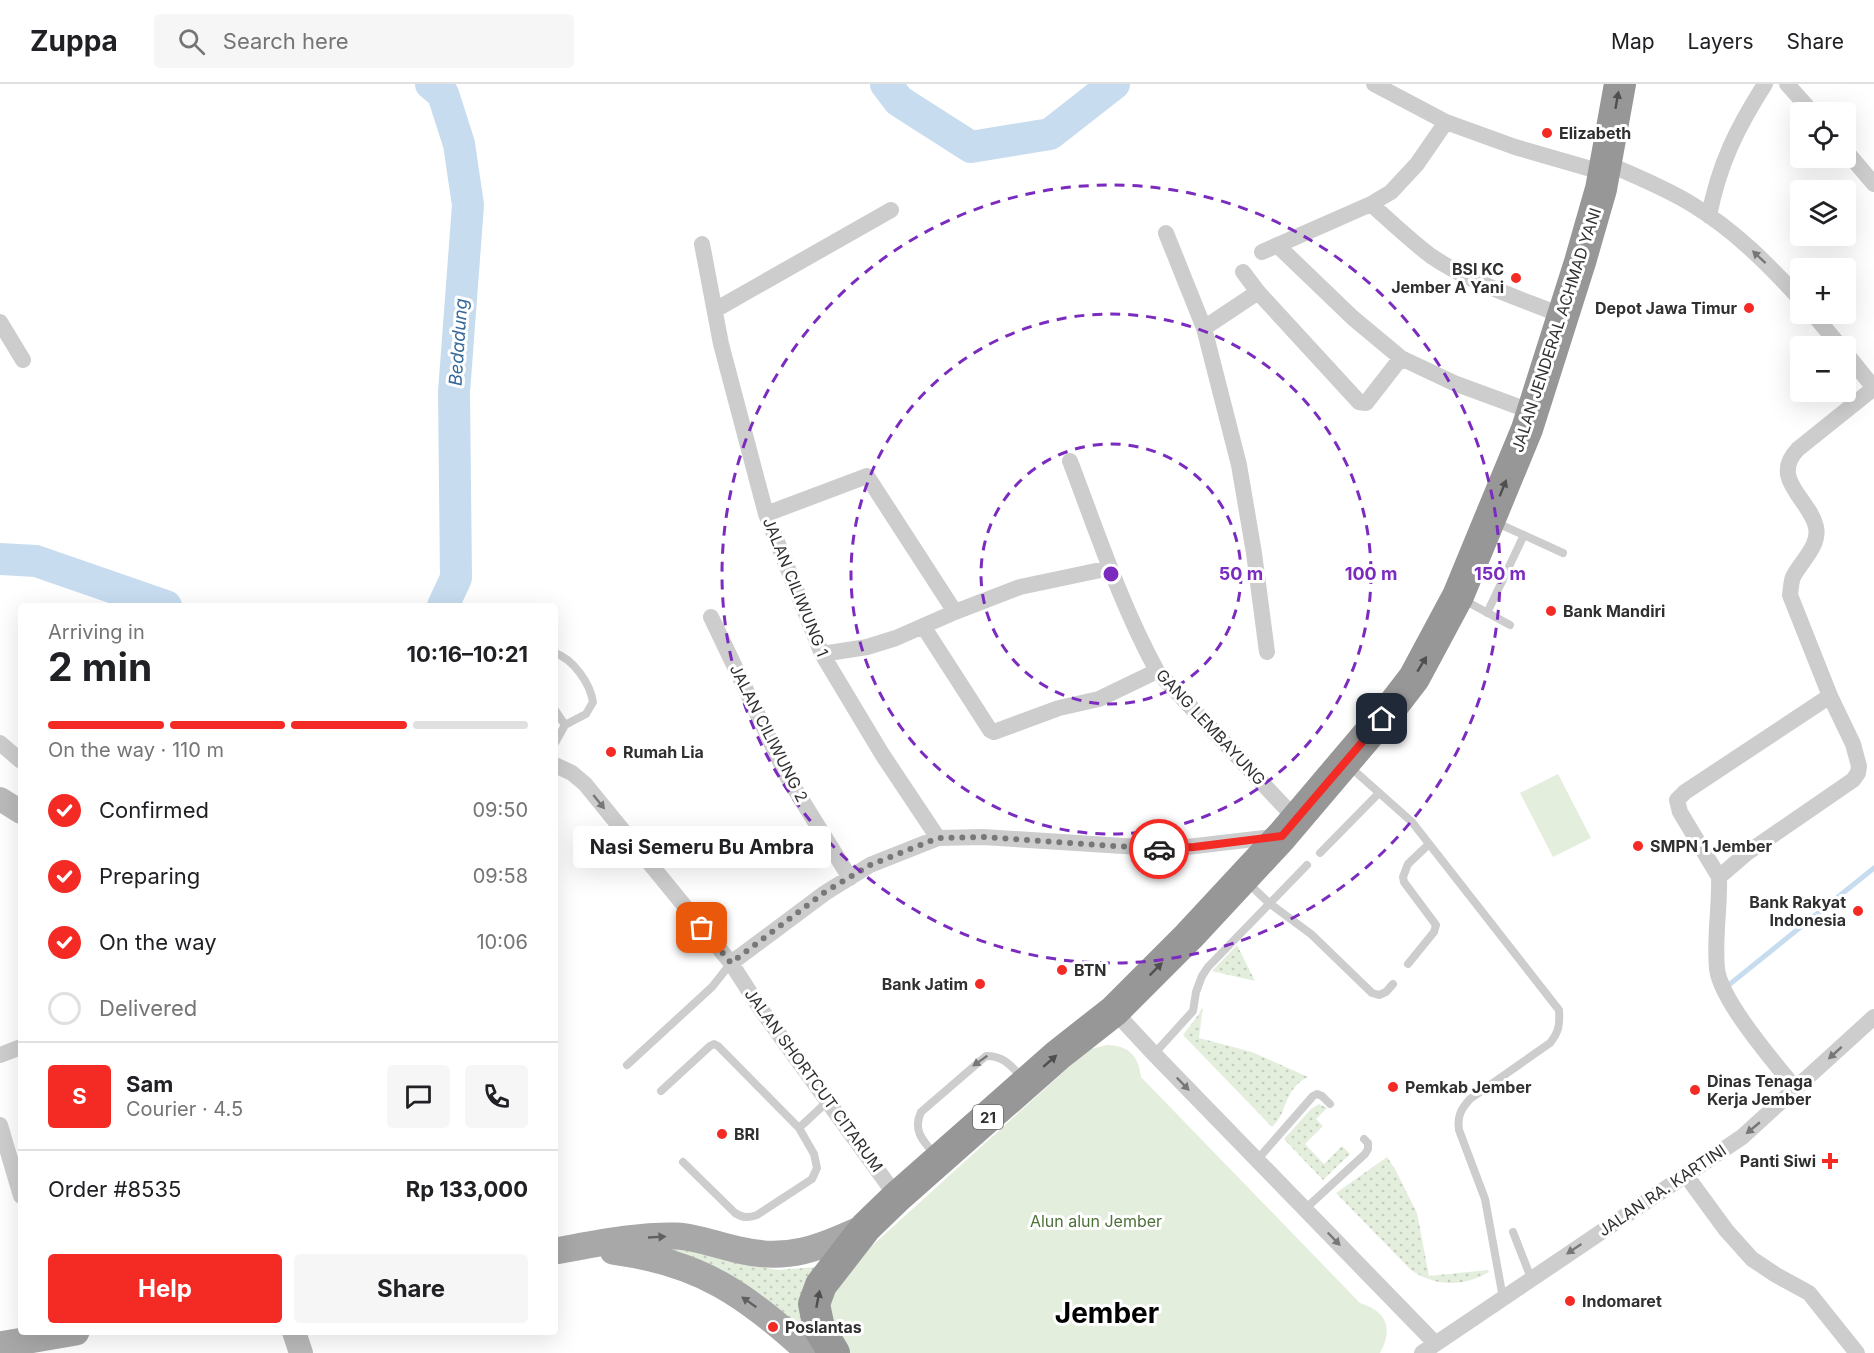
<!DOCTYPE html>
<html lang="en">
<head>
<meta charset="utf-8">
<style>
	:root { --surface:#fff; --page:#f6f6f6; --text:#202124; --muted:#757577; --line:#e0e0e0; --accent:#f42a25 }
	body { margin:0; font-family:Inter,sans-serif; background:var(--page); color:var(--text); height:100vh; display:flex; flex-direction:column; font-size:22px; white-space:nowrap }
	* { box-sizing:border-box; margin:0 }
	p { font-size:20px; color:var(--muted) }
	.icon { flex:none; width:33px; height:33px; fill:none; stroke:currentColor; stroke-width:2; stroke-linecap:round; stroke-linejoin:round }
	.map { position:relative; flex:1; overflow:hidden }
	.sheet { position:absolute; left:18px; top:519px; width:540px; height:732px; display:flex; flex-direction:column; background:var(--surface); border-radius:6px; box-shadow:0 6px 24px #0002 }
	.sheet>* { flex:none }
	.fabs { position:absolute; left:1790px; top:18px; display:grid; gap:12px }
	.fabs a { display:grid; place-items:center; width:66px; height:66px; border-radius:6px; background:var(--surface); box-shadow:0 6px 24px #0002; font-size:30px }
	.pin { position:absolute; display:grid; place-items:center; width:51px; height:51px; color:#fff; margin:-26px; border-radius:12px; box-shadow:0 3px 9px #0006 }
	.courier { position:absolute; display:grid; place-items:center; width:60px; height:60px; margin:-30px; border:4px solid #f42a25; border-radius:50%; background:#fff; color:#222; box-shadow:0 2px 8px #0007 }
	.bubble { position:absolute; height:42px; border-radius:6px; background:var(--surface); box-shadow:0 6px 24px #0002; font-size:20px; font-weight:700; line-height:42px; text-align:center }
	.headline em { font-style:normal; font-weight:700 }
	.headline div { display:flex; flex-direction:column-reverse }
	.headline { display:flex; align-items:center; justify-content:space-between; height:102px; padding:0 30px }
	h1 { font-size:39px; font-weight:700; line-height:45px }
	.bar { display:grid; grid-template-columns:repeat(4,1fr); gap:9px 6px; align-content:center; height:72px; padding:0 30px }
	.bar i { height:8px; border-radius:4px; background:var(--line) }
	.bar .current { background:var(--accent) }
	.bar p { grid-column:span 4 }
	.line { display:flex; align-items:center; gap:15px; padding:0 30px; border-top:2px solid var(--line) }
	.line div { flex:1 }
	.round { display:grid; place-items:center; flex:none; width:63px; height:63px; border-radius:6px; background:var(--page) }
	ol { padding:0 30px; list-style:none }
	li { display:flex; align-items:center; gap:18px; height:66px }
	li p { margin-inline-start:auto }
	li .icon { padding:6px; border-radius:50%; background:var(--accent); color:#fff; stroke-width:4 }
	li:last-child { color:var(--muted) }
	li i { width:33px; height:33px; border:3px solid var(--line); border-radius:50% }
	.button { display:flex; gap:12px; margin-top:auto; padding:12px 30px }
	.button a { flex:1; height:69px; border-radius:6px; background:var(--accent); color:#fff; font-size:24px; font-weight:700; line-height:69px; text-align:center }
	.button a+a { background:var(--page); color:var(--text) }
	header { display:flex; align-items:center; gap:36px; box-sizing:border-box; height:84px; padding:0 30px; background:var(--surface); border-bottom:2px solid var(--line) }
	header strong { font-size:28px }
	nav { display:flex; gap:33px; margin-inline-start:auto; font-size:21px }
	.search { width:420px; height:54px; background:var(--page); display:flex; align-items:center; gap:15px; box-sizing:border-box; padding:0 21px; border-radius:6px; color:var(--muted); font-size:22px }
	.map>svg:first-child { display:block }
</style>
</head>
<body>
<header>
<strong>Zuppa</strong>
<div class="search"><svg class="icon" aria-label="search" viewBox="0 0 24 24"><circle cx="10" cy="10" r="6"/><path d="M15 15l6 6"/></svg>Search here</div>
<nav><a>Map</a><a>Layers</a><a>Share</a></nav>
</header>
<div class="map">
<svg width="1874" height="1269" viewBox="0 0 1874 1269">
	<defs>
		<pattern id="grass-dots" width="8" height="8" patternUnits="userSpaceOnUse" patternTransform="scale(1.5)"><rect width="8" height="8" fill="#e4eedd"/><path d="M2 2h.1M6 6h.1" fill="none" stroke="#c4ccbe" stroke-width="1.8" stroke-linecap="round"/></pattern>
	</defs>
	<rect width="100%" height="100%" fill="#fff"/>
	<!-- grass -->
	<path fill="url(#grass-dots)" d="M1237,861L1255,897L1212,887Z
		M1203,922L1199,954L1252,968L1308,993C1283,1005 1289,1027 1272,1043L1183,951L1199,930Z
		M1319,1020L1327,1024L1316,1035L1323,1042L1305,1060L1324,1080L1342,1062L1350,1070L1323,1096L1284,1055L1311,1025Z
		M1387,1073L1395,1085L1417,1129L1429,1192L1488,1186L1489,1188C1463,1203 1436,1203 1411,1186L1336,1109Z
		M646,1160L699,1168L777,1186L817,1183L821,1266L763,1212L748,1203Z"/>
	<!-- park -->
	<path fill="#e4eedd" d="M1558,690L1591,754L1553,773L1520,709Z
		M1107,961C1128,961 1139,972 1141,993L1360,1219C1386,1227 1394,1244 1380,1269H847L832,1251L827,1216L843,1188L1081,972L1091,965Z"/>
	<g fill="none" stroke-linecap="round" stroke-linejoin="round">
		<!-- stream -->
		<path stroke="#c7dcef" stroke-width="5" d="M1725,904L1874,784"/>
		<!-- river -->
		<path stroke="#c7dcef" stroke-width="32" d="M431,0L443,10L459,60L468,121L454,308L456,494L443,522
			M886,0L899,17L971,63L1050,50L1114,0
			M0,475L36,477L166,522"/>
		<!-- lane -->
		<path stroke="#cdcdcd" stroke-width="8" d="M1495,438L1563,469
			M1464,516L1510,541
			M1487,529L1524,451
			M555,569C573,575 590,599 593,618L586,630L565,641L555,659
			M555,626L565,641
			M1349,682L1412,738L1559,926C1560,940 1559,948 1550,959L1470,1015C1461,1025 1457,1032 1459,1046L1485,1115L1503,1214
			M1320,769L1379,709
			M1248,799L1269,819L1311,850L1372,909L1379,911L1386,908L1393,900
			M1408,880L1434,848L1436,841L1404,798L1403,793L1408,780L1429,760
			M1154,970L1193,927L1196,908L1202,892L1208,883L1307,781
			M627,981L712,903L731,879
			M661,1007L710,962L714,960L718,962L799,1044L814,1070L817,1084L812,1095L757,1131C748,1134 743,1134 735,1129L683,1078
			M799,1044L828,1017
			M936,1072C924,1058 912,1047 921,1028L986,972C1005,972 1011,982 1024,996
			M1257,1076L1313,1012L1317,1010L1322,1012L1330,1020
			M1305,1125L1365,1070L1368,1065V1059L1364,1055
			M1513,1148L1531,1194"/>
		<!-- street -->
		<path stroke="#cdcdcd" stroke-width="16" d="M1374,0L1446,38L1515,63L1605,89
			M1787,0L1812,28
			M1845,66L1874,100
			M1606,79C1635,92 1666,104 1693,121C1734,146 1768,180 1800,215
			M1371,120C1391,138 1410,156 1431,172C1471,199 1519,214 1563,232
			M1709,132C1719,80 1737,44 1765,0
			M1166,149L1204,244L1239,381L1254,469L1267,568
			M702,160L721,260L766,430L822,570L882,670L938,754
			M1277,161L1353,234L1401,274L1454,299L1533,328
			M1262,168L1371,120L1391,108L1417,80L1446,38
			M1243,188L1258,208L1359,318L1366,319L1401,274
			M715,226L891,126
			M1813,230L1840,262
			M0,238L23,276
			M1204,244L1258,208
			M1845,268L1874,304
			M1070,377C1097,448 1121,521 1157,587L1296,735
			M766,430L867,392L955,528
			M711,533L788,694L850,794
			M923,542L990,646L994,648L1059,624L1099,615L1157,587
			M822,570L867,563L896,554L955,528L1020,503L1110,484
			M0,659L21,677
			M555,681L572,689L585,700L731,879L760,924L897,1113
			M1719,793L1680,728L1677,716L1685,708L1830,612
			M731,879L825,809L870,781L938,754L983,753L1170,765L1280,752
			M1114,927L1154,970L1435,1259
			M0,971L21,963
			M1795,1004C1774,978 1721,917 1717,885C1714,855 1720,823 1719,793L1747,769L1853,696L1858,689L1859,682L1853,660L1830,612L1790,511C1791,505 1791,498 1793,493C1801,477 1820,462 1816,443C1810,415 1769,395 1798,365L1874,304
			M0,1041L21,1112
			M1685,1090L1726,1146L1752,1175L1776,1191L1809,1209L1857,1269
			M1422,1269L1742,1053L1874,933"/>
		<!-- secondary -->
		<path stroke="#bababa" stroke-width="24" d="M0,715L21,728
			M294,1248L301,1269"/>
		<!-- primary -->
		<path stroke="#a8a8a8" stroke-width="27" d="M555,1167C595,1160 636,1151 677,1152C697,1153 719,1162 739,1166C789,1178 821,1163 866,1143
			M613,1167C702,1179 744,1210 810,1269
			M0,1261L76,1248"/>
		<!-- highway -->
		<path stroke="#979797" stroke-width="32" d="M834,1269L819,1244L814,1220L821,1201L866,1143L897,1113L1058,971L1114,927L1189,852L1282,752L1394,620L1414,594L1458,512L1527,345L1580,178L1601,105L1620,0"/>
	</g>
	<!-- one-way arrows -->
	<defs><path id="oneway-solid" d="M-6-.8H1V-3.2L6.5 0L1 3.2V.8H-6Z" transform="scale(1.5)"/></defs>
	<g fill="#4f4f4f">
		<use href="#oneway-solid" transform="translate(1617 16) rotate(-80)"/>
		<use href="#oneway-solid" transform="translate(1503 404) rotate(-68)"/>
		<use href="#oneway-solid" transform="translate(1422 580) rotate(-59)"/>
		<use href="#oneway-solid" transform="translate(1156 885) rotate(-45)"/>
		<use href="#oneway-solid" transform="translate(1050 977) rotate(-41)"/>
		<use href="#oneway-solid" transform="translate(818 1215) rotate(-79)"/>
	</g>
	<g fill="#777">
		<use href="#oneway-solid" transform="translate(1759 173) rotate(-137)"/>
		<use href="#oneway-solid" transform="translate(599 718) rotate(51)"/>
		<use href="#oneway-solid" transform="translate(1835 969) rotate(138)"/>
		<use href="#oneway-solid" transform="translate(980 977) rotate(145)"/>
		<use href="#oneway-solid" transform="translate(1183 1000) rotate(46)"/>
		<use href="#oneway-solid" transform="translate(1753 1044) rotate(140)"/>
		<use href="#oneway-solid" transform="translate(1334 1155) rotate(46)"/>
		<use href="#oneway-solid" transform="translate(1574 1165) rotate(146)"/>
	</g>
	<g fill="#606060">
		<use href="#oneway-solid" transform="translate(657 1153) rotate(-3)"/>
		<use href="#oneway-solid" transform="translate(749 1218) rotate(-145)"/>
	</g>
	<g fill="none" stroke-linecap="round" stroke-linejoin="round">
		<!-- done -->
		<path stroke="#787878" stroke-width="6" stroke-dasharray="0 10.8" d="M702,844L731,879L825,808L870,781L938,754L983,753L1159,765"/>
		<!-- route -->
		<path stroke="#f42a25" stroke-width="8" d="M1159,765L1194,763L1282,752L1382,635"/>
	</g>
	<!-- distance rings -->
	<g fill="none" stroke="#7b2cbf" stroke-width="3" stroke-dasharray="10 8">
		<circle cx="1111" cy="490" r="130"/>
		<circle cx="1111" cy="490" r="260"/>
		<circle cx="1111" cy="490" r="389"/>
	</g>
	<!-- markers -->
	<g fill="#f42a25" stroke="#fff" stroke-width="2">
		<circle cx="1547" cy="49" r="6"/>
		<circle cx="1516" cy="194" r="6"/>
		<circle cx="1749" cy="224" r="6"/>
		<circle cx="1551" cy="527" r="6"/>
		<circle cx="611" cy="668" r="6"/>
		<circle cx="1638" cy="762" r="6"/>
		<circle cx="1858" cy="827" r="6"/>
		<circle cx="1062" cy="886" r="6"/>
		<circle cx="980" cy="900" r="6"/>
		<circle cx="1393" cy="1003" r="6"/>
		<circle cx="1695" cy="1006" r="6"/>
		<circle cx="722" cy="1050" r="6"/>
		<path d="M1827 1068h6v6h6v6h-6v6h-6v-6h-6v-6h6z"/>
		<circle cx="1570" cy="1217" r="6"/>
		<circle cx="773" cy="1243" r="6"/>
	</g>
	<g text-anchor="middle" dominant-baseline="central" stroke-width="6" stroke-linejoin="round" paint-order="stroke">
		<!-- shield labels -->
		<rect fill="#fff" stroke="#6e6e6e" stroke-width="1.5" x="973" y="1021" width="30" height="24" rx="4.5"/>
		<g font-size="15" font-weight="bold" fill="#303030">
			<text x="988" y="1033">21</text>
		</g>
		<!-- poi labels -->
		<g font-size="16" font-weight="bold" fill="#303030" stroke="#fff" text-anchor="start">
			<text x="1559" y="49">Elizabeth</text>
			<text x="1504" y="185" text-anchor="end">BSI KC<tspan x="1504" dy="18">Jember A Yani</tspan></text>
			<text x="1737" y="224" text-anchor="end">Depot Jawa Timur</text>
			<text x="1563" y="527">Bank Mandiri</text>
			<text x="623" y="668">Rumah Lia</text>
			<text x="1650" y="762">SMPN 1 Jember</text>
			<text x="1846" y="818" text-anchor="end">Bank Rakyat<tspan x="1846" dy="18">Indonesia</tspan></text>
			<text x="1074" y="886">BTN</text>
			<text x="968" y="900" text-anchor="end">Bank Jatim</text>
			<text x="1707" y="997">Dinas Tenaga<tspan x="1707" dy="18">Kerja Jember</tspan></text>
			<text x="1405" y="1003">Pemkab Jember</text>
			<text x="734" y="1050">BRI</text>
			<text x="1816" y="1077" text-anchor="end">Panti Siwi</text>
			<text x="1582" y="1217">Indomaret</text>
			<text x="785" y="1243">Poslantas</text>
		</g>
		<!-- street labels -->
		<g font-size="16" fill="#303030" stroke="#fff">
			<text transform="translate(1556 246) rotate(-72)">JALAN JENDERAL ACHMAD YANI</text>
			<text transform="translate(796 503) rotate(68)">JALAN CILIWUNG 1</text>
			<text transform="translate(1211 643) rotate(47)">GANG LEMBAYUNG</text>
			<text transform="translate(769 649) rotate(63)">JALAN CILIWUNG 2</text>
			<text transform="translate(814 996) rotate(54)">JALAN SHORTCUT CITARUM</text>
			<text transform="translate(1662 1106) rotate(-34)">JALAN RA. KARTINI</text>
		</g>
		<!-- park labels -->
		<g font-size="16" fill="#4d7039" stroke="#fff">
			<text x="1096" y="1137">Alun alun Jember</text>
		</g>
		<!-- water labels -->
		<g font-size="18" font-style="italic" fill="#366999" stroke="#fff">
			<text transform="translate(458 258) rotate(-86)">Bedadung</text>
		</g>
		<!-- town labels -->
		<g font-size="28" font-weight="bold" fill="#000" stroke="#fff">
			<text x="1107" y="1229">Jember</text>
		</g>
	</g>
	<circle cx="1111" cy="490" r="9" fill="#7b2cbf" stroke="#fff" stroke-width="3"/>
	<g font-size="18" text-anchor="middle" font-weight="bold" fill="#7b2cbf" stroke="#fff" stroke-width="6" stroke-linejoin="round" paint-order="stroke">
		<text x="1241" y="496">50 m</text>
		<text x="1371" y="496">100 m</text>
		<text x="1500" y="496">150 m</text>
	</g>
</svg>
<div class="fabs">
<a><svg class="icon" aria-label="locate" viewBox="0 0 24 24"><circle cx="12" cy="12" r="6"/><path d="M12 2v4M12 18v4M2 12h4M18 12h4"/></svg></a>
<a><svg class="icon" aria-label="layers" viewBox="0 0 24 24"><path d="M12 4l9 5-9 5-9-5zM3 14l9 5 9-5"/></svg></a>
<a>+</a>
<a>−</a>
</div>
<div class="pin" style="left:702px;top:844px;background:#ea580c"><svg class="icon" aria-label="bag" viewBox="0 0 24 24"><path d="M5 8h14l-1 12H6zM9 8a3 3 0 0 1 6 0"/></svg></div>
<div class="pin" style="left:1382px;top:635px;background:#1f2937"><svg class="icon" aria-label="home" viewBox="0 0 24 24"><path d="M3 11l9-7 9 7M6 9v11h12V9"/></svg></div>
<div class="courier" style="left:1159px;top:765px"><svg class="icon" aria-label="car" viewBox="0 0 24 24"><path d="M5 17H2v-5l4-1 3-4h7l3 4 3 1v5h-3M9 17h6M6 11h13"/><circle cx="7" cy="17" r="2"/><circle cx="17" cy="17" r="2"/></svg></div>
<div class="bubble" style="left:573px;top:742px;width:258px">Nasi Semeru Bu Ambra</div>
<section class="sheet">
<div class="headline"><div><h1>2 min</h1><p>Arriving in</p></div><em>10:16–10:21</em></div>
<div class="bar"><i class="current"></i><i class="current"></i><i class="current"></i><i></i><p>On the way · 110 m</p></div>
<ol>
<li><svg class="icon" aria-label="check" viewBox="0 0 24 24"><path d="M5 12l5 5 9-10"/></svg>Confirmed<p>09:50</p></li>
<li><svg class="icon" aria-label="check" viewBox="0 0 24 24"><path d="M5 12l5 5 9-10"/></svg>Preparing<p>09:58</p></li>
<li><svg class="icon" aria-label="check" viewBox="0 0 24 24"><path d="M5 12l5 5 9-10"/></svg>On the way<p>10:06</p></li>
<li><i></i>Delivered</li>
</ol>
<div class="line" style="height:108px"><b class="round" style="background:var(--accent);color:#fff">S</b><div><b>Sam</b><p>Courier · 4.5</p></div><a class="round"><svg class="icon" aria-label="chat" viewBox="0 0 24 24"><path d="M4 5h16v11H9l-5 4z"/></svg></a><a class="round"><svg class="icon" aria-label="phone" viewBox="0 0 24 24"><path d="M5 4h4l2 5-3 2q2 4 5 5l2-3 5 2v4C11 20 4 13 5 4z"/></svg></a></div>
<div class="line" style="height:78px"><div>Order #8535</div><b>Rp 133,000</b></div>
<div class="button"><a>Help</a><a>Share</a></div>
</section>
</div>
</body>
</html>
